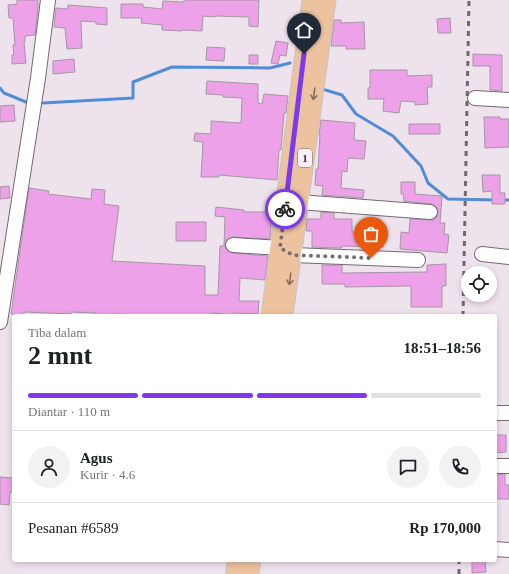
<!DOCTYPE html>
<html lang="id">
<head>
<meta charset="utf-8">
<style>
	:root { --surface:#fff; --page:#f2f2f2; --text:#202124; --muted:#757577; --line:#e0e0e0; --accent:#7c3aed }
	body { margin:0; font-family:"Times New Roman",serif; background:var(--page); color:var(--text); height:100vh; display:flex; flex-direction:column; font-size:15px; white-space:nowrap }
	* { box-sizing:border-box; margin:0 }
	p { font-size:13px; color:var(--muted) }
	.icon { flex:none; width:22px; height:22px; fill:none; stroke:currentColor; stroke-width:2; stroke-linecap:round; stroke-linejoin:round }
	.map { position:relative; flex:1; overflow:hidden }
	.panel { position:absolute; left:12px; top:314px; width:485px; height:248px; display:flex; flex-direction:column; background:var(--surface); border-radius:4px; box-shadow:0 2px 6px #0003 }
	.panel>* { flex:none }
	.controls { position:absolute; left:461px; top:266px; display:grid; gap:8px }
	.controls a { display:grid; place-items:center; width:36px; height:36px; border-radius:50%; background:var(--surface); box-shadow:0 2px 6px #0003; font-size:20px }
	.pin { position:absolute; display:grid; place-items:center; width:34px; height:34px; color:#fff; margin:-41px -17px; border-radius:50% 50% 50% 0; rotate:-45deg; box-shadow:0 0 4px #0007 }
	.pin .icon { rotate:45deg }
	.courier { position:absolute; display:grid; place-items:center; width:40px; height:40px; margin:-20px; border:3px solid #7c3aed; border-radius:50%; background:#fff; color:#222; box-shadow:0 1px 5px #0007 }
	.overview em { font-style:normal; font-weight:600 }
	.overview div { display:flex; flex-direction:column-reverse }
	.overview { display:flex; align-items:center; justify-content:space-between; height:68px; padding:0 16px }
	h1 { font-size:26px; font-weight:600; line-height:30px }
	.bar { display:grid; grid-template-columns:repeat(4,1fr); gap:6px 4px; align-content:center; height:48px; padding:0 16px }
	.bar i { height:5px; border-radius:3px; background:var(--line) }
	.bar .active { background:var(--accent) }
	.bar p { grid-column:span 4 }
	.line { display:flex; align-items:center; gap:10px; padding:0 16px; border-top:1px solid var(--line) }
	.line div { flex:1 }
	.round { display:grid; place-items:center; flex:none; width:42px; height:42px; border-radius:21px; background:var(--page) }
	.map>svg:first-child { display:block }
</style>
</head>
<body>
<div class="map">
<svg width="509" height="574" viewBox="0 0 509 574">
	<rect width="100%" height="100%" fill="#eee2ed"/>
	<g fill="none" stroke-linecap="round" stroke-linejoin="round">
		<!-- stream -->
		<path stroke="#518dd6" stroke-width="3" d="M0,88L4,93L26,102
			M322,89L342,95L356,114L393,136L421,166L428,183L448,199L496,200
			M43,103L133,98V82L172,67L270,68L290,63
			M502,200H509"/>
	</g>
	<!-- building -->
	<path fill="#eca1e8" stroke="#a398a2" d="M17,0H38V8L35,35L25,36V42H24L26,63L12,64V55H14L13,45H15L13,18H9L8,5L17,4Z
		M184,0H259L258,27L249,26V17L215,16V17L203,16L202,31L183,30L182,31L162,30V25L141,23L142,18H121V4H143V7L162,9L163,1L184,2Z
		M68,5L107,8V25L96,24V22L81,21L82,48L67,49L65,28L54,27L56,8L68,9Z
		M450,18L451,33H438L437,19Z
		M334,20H341V23L364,22L365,49H346V46H331Z
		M276,41L288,43L286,56L280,55L278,64L271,63Z
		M207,47L225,48L224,61L206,60Z
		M473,54L502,55V91L490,90V66H473Z
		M249,55H258V64H249Z
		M74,59L75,72L53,74V61Z
		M370,70H407V76L432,75V87H427L428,104L415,105V102L401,101L399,113L383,111L384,99H368V88H370Z
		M207,81L258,84V103L262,104L264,94L288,96L286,113H284L281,150H279L277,180L219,175V177H201L203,142L194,141L195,133L211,134V121L241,123L242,98L223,97V95L206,94Z
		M14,105L15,121L0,122V106Z
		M484,117H500V119H509V147L485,148Z
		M321,120L355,123L354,140L366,141L364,159L348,158L347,172L342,171L341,188L364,190L363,198L322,195L323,186L315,185L316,169H318L320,135H319Z
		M409,124H440V134H409Z
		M482,175H500V193H505V204H492V191L483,192Z
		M401,182H415V194L442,196L440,223H445L444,234L449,235L447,253L400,249L401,232L409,233L410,219L433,220L437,217L438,212L437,208L431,204L404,201L403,194H401Z
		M9,186L10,198L0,199V187Z
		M29,188L49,191L48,194L91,199L92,189L105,190L104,204L119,206L112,261L205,266V295H218L220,246H224L225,217L215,216L216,207L244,210V212H272L270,239L233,237L226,240L225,244L226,249L232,253L268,256L265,280L240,278L239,301H259L258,314L234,313V315L211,313V316H164L114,314V316L96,315V313L71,312V314L24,312V315L11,314Z
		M321,212L334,213V219H352V232H383V247L342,246V248L312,247V231H306L307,219H321Z
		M176,222H206V241H176Z
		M446,264V286H442V307H411V286L345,287V284H322V265H342V273L427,272V265Z
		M495,435H506V452L496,453Z
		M495,474H505V485H509V499H495Z
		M0,477L14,478V492H10L9,505L0,504Z
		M472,560H485L486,572L472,573Z"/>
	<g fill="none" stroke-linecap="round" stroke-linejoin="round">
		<defs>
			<path id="minor" d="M475,98L509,100
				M299,202L430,212
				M233,245L280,248L293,255L418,260
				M482,254L509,257
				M0,322L38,78L48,0
				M495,413H509
				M495,466H509
				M495,549L509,550"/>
			<path id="major" d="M270,316L311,0
				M284,316L327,0
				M235,574L236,560
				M250,574L252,560"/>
		</defs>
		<!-- minor casing -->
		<use href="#minor" stroke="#746a74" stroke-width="16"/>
		<!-- major casing -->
		<use href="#major" stroke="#c6c4c6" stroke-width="19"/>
		<!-- minor -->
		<use href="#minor" stroke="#fff" stroke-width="14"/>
		<!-- major -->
		<use href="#major" stroke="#ecc29f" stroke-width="17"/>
		<!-- rail -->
		<path stroke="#70686f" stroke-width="3" stroke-dasharray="5 5" stroke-linecap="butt" d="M463,316L469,0
			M459,574V560"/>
	</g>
	<!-- one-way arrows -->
	<defs><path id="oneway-shaft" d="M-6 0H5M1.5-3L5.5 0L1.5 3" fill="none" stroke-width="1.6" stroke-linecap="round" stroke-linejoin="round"/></defs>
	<g stroke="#867163">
		<use href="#oneway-shaft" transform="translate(314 94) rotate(98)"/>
		<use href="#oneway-shaft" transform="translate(290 279) rotate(98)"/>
	</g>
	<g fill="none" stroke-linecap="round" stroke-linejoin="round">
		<!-- done -->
		<path stroke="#746d73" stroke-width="4" stroke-dasharray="0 7.2" d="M285,209L280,248L293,255L371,258"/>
		<!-- route -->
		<path stroke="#7c3aed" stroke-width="5" d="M285,209L304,54"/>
	</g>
	<g text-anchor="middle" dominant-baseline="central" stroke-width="3" stroke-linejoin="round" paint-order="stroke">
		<!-- shield labels -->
		<rect fill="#fbeffa" stroke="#6f686e" stroke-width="1" x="298" y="149" width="14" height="18" rx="3"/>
		<g font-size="11" font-weight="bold" fill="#332e32">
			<text x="305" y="158">1</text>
		</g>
	</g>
</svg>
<div class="controls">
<a><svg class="icon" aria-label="locate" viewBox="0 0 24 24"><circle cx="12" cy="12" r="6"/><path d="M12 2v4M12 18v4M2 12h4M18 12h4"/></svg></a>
</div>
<div class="pin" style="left:371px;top:258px;background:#ea580c"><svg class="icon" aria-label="bag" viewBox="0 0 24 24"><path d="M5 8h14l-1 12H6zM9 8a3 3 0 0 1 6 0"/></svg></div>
<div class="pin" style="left:304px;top:54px;background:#1f2937"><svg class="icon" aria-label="home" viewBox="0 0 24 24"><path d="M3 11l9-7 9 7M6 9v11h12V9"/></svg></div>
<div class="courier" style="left:285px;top:209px"><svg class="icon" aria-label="bike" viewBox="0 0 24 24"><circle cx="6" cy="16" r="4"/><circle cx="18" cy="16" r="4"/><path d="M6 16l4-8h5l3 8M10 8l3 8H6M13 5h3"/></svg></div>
<section class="panel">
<div class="overview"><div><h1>2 mnt</h1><p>Tiba dalam</p></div><em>18:51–18:56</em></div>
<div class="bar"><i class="active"></i><i class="active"></i><i class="active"></i><i></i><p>Diantar · 110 m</p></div>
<div class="line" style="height:72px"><a class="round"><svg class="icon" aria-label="person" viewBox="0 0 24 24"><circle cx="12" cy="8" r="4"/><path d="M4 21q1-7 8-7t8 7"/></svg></a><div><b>Agus</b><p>Kurir · 4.6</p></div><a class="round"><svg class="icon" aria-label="chat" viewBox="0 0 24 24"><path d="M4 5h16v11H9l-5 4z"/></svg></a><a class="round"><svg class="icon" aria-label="phone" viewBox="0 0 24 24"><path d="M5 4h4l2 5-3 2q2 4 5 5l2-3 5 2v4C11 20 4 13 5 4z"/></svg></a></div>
<div class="line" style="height:52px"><div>Pesanan #6589</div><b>Rp 170,000</b></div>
</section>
</div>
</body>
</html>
